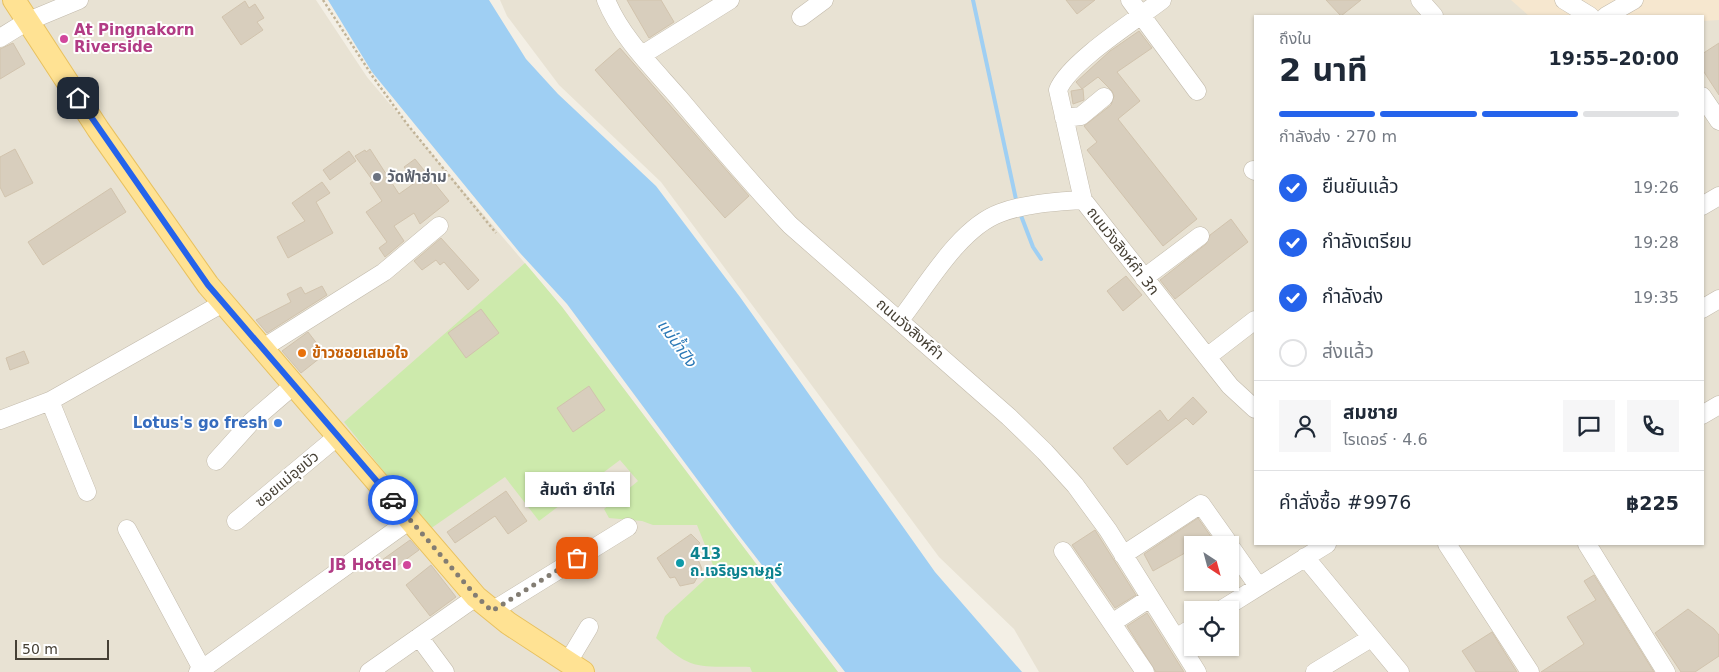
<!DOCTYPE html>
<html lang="th">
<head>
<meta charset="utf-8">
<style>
	:root { --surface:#fff; --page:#f6f6f7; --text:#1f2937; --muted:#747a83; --line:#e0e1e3; --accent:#2563eb }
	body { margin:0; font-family:"DejaVu Sans","Noto Sans Thai",sans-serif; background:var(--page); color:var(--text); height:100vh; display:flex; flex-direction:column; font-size:19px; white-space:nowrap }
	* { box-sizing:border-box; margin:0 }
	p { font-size:16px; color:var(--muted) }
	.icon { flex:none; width:28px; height:28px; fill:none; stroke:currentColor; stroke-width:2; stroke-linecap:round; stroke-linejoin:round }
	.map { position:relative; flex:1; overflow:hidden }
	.side { position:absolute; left:1254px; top:15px; width:450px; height:530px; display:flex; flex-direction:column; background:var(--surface); border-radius:0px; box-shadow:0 1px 4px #0004 }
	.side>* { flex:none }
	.needle { width:32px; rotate:144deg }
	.tools { position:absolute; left:1184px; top:536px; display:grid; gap:10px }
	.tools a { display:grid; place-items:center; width:55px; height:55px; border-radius:0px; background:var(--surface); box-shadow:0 1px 4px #0004; font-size:25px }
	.scale { position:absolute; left:15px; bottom:12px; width:94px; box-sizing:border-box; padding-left:5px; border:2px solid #464035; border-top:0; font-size:14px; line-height:18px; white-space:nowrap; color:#464035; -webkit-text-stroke:4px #fff; paint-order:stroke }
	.pin { position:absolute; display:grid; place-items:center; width:42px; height:42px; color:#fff; margin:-21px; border-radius:10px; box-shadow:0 2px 8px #0006 }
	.courier { position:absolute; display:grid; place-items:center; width:50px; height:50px; margin:-25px; border:4px solid #2563eb; border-radius:50%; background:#fff; color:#222; box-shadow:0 1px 6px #0007 }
	.bubble { position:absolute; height:35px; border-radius:0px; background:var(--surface); box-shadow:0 1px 4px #0004; font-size:16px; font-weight:700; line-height:35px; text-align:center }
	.overview em { font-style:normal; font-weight:700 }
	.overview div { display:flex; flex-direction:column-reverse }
	.overview { display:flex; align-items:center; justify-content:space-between; height:85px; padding:0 25px }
	h1 { font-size:32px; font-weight:700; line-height:38px }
	.bar { display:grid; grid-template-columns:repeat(4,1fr); gap:8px 5px; align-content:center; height:60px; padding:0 25px }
	.bar i { height:6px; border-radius:4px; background:var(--line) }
	.bar .on { background:var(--accent) }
	.bar p { grid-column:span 4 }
	.line { display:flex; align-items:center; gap:12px; padding:0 25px; border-top:1px solid var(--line) }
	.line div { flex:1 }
	.round { display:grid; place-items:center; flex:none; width:52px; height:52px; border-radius:0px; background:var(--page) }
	ol { padding:0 25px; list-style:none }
	li { display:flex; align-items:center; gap:15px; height:55px }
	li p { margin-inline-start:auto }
	li .icon { padding:5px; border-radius:50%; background:var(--accent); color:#fff; stroke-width:4 }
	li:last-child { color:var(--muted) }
	li i { width:28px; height:28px; border:2px solid var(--line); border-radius:50% }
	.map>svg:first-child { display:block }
</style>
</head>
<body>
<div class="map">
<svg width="1719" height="672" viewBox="0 0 1719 672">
	<rect width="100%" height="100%" fill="#f3efe5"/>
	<!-- residential -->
	<path fill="#e8e2d3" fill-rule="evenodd" d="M0,0H316L367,77L562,307L838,672H0Z
		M500,0H1719V672H1039L1014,629L939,557L661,182L559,85L507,16ZM1255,16H1702V544H1255ZM1192,545H1230V582H1192ZM1192,610H1230V648H1192Z"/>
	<!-- commercial -->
	<path fill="#f6e7cf" d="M1511,0H1719V20L1703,21L1702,16H1529Z"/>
	<!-- green -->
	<path fill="#cdeaac" d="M525,263L562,307L838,672H752L750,667C699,666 692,672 656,638L665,616L715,570L697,525H653L642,521L609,518L604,509L638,481L620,460L539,521L505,477L430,529L344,422Z"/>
	<!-- water -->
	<path fill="#9fcff3" d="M328,0H489L526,59L558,94L656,186L740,297L935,572L1022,672H845L734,529L567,304L520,253L372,72Z"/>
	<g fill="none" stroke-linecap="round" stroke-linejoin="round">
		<!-- stream -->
		<path stroke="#9fcff3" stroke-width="4" d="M973,0L1017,204
			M1020,213L1033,247L1041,259"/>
	</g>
	<!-- building -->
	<path fill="#d8cebd" stroke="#d1c3ad" d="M627,0H661L674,22L649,38Z
		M1066,0H1095L1077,14Z
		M1326,0H1361L1341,16Z
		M245,1L249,8L255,4L264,18L257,22L263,30L241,45L222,17Z
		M1139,31L1152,48L1117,72L1140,101L1118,119L1197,219L1163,246L1087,150L1097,142L1084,126L1111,105L1114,96L1112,91L1098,77L1082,89L1076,82L1110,51Z
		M13,43L25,64L0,79V49Z
		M1719,43V95L1702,69V54Z
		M620,48L749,196L725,218L595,70Z
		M1083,89L1084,100L1073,104L1071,91Z
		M15,149L33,183L5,197L0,187V157Z
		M370,149L399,194L416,182L404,167L415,159L449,201L420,224L414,213L394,226L404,241L385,257L379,248L387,242L366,212L382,201L370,183L373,181L355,156L365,150L366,152Z
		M349,151L356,161L330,180L323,170Z
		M322,182L330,193L316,202L333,233L288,258L277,237L305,221L292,203Z
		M111,188L126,212L43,265L28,242Z
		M1231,219L1248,242L1175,299L1160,280L1206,244L1210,235Z
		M441,238L479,280L468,290L444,262L440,265L436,260L422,270L414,261Z
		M1126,276L1142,295L1123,311L1107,291Z
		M322,286L327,295L267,333L256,320L291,302L287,294L301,287L305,294Z
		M481,309L499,333L466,358L448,333Z
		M308,332L325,354L301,373L282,351Z
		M24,351L29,363L10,370L6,358Z
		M589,386L605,410L573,432L557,408Z
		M1193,397L1207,412L1193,425L1186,418L1127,465L1113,448L1160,410L1168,421Z
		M506,491L527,521L508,534L495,516L455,543L447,532Z
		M1198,518L1212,538L1200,545H1192V549L1153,571L1144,554Z
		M1095,530L1136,595L1115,608L1072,545Z
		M691,534L700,543L694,550L702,569L694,583L680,586L675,577L670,578L657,558Z
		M410,540L419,550L390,571L382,560Z
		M431,565L456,597L430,616L406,585Z
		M1594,575L1654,672H1541L1584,644L1567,617L1596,600L1584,581Z
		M1688,609L1714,629L1719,635V656L1695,672H1681L1655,633Z
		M1147,613L1184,672H1156L1127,626Z
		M1492,632L1517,672H1476L1462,651Z"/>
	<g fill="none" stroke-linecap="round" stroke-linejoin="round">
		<defs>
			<path id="minor" d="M606,0C621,37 653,68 679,98C715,141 752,184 790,225L1009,417L1045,452L1075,485L1108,530L1197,672
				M1130,0L1197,91
				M1420,0L1434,16
				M1564,0L1590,16
				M1606,16L1634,0
				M801,17L824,0
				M0,38L26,22L79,0
				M642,55L730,0
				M1702,96L1719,121
				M1064,118L1081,116L1104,97
				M1253,170L1255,171
				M1083,200L1058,90C1069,62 1136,20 1162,0
				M1702,206L1719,196
				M1144,278L1200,236
				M1702,309L1719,299
				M900,320C926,287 959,228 1000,213C1027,203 1055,202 1083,200L1230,386L1255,409
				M263,348L384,272L439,226
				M1207,357L1255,320
				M50,401L87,492
				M1702,415L1719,405
				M0,420L50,401L223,303
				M216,461L251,422L294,385
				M236,521L338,436
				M127,529L202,669
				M1447,544L1530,672
				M1587,544L1666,672
				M1230,546L1258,586
				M1063,551L1145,672
				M1123,555L1201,504L1230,545
				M1305,557L1400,672
				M1221,610L1327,544
				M492,611L628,527
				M1112,623L1150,598
				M419,637L445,672
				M1176,638L1192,628
				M568,662L589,627
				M198,672L410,520
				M369,672L476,597
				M1315,672L1371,638"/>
			<path id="major" d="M14,0L98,129L208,285L476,597L508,623L583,672"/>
		</defs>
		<!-- minor casing -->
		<use href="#minor" stroke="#c2baab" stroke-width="19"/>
		<!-- major casing -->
		<use href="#major" stroke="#e8c15f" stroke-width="24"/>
		<!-- path -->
		<path stroke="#c2b498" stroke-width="2.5" stroke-dasharray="2.5 2.5" stroke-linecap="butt" d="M323,0L373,77L407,124L496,233"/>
		<!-- minor -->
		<use href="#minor" stroke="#fff" stroke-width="18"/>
		<!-- major -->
		<use href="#major" stroke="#ffe293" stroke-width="22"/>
	</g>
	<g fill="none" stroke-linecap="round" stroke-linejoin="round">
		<!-- done -->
		<path stroke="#837d73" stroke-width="5" stroke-dasharray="0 9" d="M393,500L476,596L492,611L577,558"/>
		<!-- route -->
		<path stroke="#2563eb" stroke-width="6" d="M78,98L208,285L393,500"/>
	</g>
	<!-- markers -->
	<g fill="#d1479c" stroke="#fff" stroke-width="2">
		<circle cx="64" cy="39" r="5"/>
		<circle cx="407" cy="565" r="5"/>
	</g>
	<circle fill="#6b7280" stroke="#fff" stroke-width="2" cx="377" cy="177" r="5"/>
	<circle fill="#e8710a" stroke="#fff" stroke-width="2" cx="302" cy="353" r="5"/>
	<circle fill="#3f7fe0" stroke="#fff" stroke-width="2" cx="278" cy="423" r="5"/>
	<circle fill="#0f9aa8" stroke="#fff" stroke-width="2" cx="680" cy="563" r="5"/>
	<g text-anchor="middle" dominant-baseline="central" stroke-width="4" stroke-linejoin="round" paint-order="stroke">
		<!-- hotel labels -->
		<g font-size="15" font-weight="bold" fill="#b23c85" stroke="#fff" text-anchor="start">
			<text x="74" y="30">At Pingnakorn<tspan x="74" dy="17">Riverside</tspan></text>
			<text x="397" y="565" text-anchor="end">JB Hotel</text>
		</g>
		<!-- worship labels -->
		<g font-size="15" font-weight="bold" fill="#5b616d" stroke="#fff" text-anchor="start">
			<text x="387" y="177">วัดฟ้าฮ่าม</text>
		</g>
		<!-- street labels -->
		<g font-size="15" fill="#464035" stroke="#fff">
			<text transform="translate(1123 251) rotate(52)">ถนนวังสิงห์คำ 3ก</text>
			<text transform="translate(910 329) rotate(41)">ถนนวังสิงห์คำ</text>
			<text transform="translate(287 479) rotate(-40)">ซอยแม่อุยบัว</text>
		</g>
		<!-- food labels -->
		<g font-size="15" font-weight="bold" fill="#c56008" stroke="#fff" text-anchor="start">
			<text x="312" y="353">ข้าวซอยเสมอใจ</text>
		</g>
		<!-- shop labels -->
		<g font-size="15" font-weight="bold" fill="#366cbe" stroke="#fff" text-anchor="end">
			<text x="268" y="423">Lotus's go fresh</text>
		</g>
		<!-- culture labels -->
		<g font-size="15" font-weight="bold" fill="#0d838f" stroke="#fff" text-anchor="start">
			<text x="690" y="554">413<tspan x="690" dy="17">ถ.เจริญราษฏร์</tspan></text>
		</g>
		<!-- water labels -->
		<g font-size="16" font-style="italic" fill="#2a78b6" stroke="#fff">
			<text transform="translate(677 343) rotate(54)">แม่น้ำปิง</text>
		</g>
	</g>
</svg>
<div class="tools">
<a><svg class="needle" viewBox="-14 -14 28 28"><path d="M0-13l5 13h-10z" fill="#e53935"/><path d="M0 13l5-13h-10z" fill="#747a83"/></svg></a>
<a><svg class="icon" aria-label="locate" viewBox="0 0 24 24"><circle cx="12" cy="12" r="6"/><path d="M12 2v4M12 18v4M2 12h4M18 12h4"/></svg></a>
</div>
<div class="scale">50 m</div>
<div class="pin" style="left:577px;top:558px;background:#ea580c"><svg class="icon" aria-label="bag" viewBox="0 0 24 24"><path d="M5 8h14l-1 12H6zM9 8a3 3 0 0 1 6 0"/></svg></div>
<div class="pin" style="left:78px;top:98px;background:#1f2937"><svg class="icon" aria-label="home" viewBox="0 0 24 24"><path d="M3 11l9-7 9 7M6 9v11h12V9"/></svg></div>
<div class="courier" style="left:393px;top:500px"><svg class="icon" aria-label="car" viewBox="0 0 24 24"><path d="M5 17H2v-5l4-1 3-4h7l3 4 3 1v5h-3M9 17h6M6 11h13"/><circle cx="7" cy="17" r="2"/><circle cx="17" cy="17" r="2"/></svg></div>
<div class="bubble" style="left:525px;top:472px;width:105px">ส้มตำ ยำไก่</div>
<section class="side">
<div class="overview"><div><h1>2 นาที</h1><p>ถึงใน</p></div><em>19:55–20:00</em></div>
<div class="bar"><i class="on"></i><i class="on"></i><i class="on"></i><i></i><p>กำลังส่ง · 270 m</p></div>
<ol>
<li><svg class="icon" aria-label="check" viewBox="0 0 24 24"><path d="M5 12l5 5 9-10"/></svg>ยืนยันแล้ว<p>19:26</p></li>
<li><svg class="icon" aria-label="check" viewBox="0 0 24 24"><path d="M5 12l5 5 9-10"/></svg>กำลังเตรียม<p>19:28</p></li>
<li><svg class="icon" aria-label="check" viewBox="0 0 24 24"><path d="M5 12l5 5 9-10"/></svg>กำลังส่ง<p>19:35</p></li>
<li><i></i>ส่งแล้ว</li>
</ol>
<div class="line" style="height:90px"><a class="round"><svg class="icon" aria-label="person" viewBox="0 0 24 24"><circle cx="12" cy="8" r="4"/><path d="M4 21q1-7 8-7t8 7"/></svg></a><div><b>สมชาย</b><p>ไรเดอร์ · 4.6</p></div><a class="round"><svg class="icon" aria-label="chat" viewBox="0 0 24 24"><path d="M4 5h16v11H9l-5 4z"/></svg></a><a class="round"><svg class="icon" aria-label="phone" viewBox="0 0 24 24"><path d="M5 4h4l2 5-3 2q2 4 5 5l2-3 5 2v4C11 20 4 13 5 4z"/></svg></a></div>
<div class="line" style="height:65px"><div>คำสั่งซื้อ #9976</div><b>฿225</b></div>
</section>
</div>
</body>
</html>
